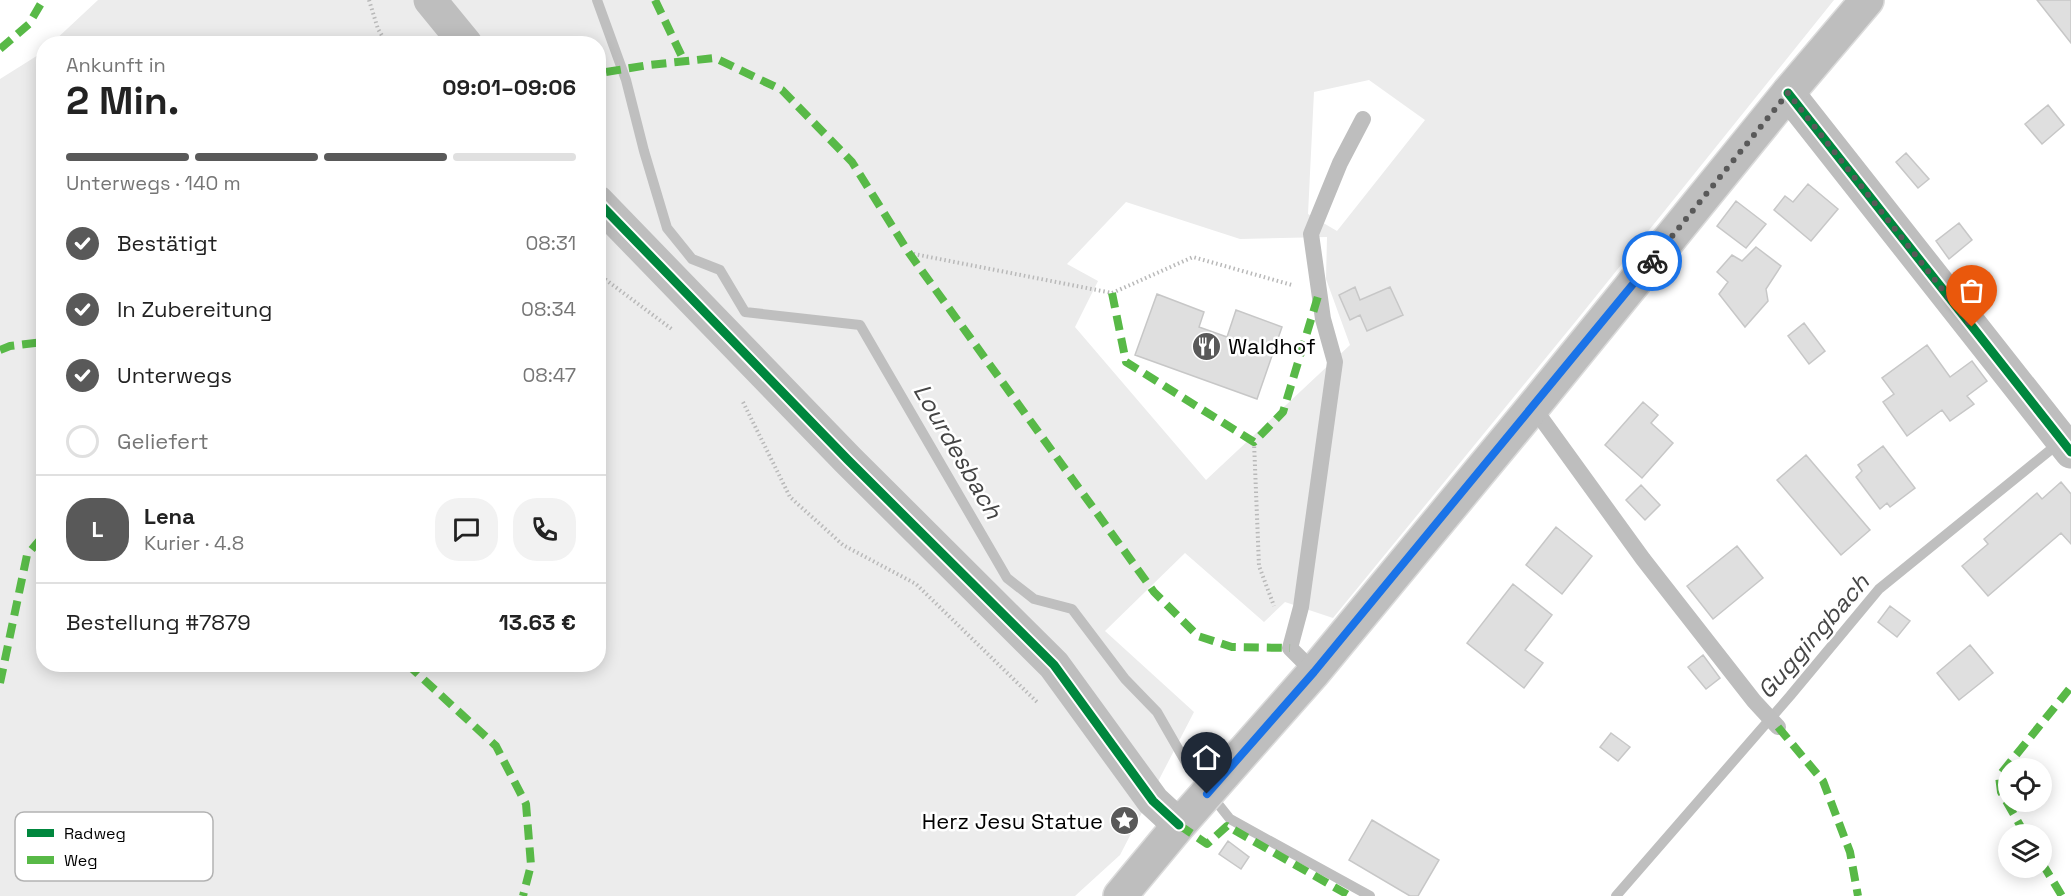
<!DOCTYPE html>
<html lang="de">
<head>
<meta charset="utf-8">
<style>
	:root { --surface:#fff; --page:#f2f2f2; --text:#222; --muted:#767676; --line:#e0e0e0; --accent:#595959 }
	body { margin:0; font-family:"Space Grotesk",sans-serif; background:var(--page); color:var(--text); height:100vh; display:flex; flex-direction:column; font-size:22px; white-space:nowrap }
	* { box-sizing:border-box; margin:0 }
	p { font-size:20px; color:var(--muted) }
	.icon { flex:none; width:33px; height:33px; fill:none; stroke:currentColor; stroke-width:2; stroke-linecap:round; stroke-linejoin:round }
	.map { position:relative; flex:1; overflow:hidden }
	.drawer { position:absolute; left:36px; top:36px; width:570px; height:636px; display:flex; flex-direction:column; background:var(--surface); border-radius:24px; box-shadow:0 3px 15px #0003 }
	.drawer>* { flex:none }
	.controls { position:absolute; left:1998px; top:758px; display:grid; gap:12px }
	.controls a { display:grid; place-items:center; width:54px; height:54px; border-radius:50%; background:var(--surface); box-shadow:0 3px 15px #0003; font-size:30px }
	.pin { position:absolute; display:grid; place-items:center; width:51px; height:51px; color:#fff; margin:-62px -26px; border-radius:50% 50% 50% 0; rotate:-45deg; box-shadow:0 0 6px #0007 }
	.pin .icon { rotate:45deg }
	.courier { position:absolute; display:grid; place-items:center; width:60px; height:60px; margin:-30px; border:4px solid #1a73e8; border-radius:50%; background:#fff; color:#222; box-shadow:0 2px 8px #0007 }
	.summary em { font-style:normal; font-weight:800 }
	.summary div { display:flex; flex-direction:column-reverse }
	.summary { display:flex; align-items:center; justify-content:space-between; height:102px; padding:0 30px }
	h1 { font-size:39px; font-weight:800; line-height:45px }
	.bar { display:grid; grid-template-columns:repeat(4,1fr); gap:9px 6px; align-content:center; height:72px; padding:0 30px }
	.bar i { height:8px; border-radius:4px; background:var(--line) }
	.bar .active { background:var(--accent) }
	.bar p { grid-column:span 4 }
	.line { display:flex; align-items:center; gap:15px; padding:0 30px; border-top:2px solid var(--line) }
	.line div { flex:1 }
	.round { display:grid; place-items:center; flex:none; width:63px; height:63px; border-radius:24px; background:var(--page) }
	ol { padding:0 30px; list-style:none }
	li { display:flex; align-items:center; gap:18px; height:66px }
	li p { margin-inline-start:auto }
	li .icon { padding:6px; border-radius:50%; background:var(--accent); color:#fff; stroke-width:4 }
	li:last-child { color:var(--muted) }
	li i { width:33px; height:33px; border:3px solid var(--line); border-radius:50% }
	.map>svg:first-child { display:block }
</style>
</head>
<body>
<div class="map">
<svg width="2071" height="896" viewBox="0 0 2071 896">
	<rect width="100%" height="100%" fill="#fff"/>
	<!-- green -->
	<path fill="#ececec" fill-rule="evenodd" d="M98,0H1834L1576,321L1333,618L1285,602L1264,622L1185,553L1105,631L1194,712L1120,855L1075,896H0V79L43,52L44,664H598V44L52,43ZM1369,80L1425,120L1337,231L1308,214L1314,92ZM1126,202L1240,239L1327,237L1326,279L1350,345L1206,480L1075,327L1098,281L1067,264Z"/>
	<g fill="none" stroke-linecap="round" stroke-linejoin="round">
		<!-- stream -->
		<path stroke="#bfbfbf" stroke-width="10" d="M597,0L626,80L644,151L667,228L692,259L720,270L745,312L860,325L1007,578L1034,599L1072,609L1125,679L1157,712L1188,766L1230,819L1370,896
			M1616,896L1790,696L1879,589L2059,443"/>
	</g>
	<!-- building -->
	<path fill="#dfdfdf" stroke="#c7c7c7" stroke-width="1.5" d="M2037,0H2071V43Z
		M2048,105L2064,125L2042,144L2025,124Z
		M1906,153L1929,179L1918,188L1896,162Z
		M1808,184L1838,209L1811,241L1774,210L1785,196L1793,202Z
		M1736,201L1766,224L1746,248L1717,226Z
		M1959,223L1972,240L1949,259L1936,241Z
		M1756,247L1781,266L1766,289L1768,301L1745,327L1719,294L1728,282L1717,272L1732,255L1742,261Z
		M1355,287L1360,300L1390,287L1403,315L1367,331L1360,315L1350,320L1339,295Z
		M1157,294L1204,312L1199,327L1227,337L1236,310L1282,327L1257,399L1135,355Z
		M1804,323L1825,351L1809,364L1788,336Z
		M1927,345L1950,377L1972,361L1987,381L1967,396L1974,404L1950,421L1942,410L1907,436L1883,402L1894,394L1882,378Z
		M1643,402L1658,415L1651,423L1673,443L1642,478L1605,445Z
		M1883,446L1915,488L1890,507L1887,503L1880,509L1856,477L1862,471L1858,465Z
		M1806,455L1870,530L1841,555L1777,480Z
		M2061,482L2071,494V544L2061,533L1988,596L1962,566L1988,544L1984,539L2037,493L2042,499Z
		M1641,485L1660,505L1645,520L1626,500Z
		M1556,527L1592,556L1562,594L1526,565Z
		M1737,546L1763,578L1713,619L1687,586Z
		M1513,584L1552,615L1525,650L1543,663L1524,688L1467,643Z
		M1890,606L1910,621L1897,637L1878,622Z
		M1970,645L1993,673L1959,700L1937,673Z
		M1703,655L1720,678L1706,689L1688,667Z
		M1611,733L1630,747L1618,761L1600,747Z
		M1372,820L1439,860L1418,896H1410L1349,860Z
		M1228,841L1249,857L1241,869L1219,854Z"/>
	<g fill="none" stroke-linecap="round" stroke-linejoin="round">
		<defs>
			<path id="primary" d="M1120,896L1179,825L1314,672L1533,407L1788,93L1867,0"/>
		</defs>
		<!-- primary casing -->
		<use href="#primary" stroke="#dbdbdb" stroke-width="36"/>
		<!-- path -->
		<path stroke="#b9b9b9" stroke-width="4" stroke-dasharray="1.5 3" stroke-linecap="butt" d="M369,0L378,29L387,44
			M598,73L606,72
			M909,253L1112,293L1193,257L1292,285
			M598,274L673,330
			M743,402L790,497L843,545L916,584L1038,703
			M1254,442L1259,566L1274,606"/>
		<!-- service -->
		<path stroke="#bebebe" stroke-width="16" d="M1533,407L1643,559L1754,701L1778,727
			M1314,672L1290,648L1301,607L1335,362L1323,319L1311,234L1340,163L1363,119"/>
		<!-- minor -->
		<path stroke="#bebebe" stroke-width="33" d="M430,0L466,44
			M1788,93L2071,452
			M598,202L848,460L1054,665L1153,801L1179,825"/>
		<!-- primary -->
		<use href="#primary" stroke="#bebebe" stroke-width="33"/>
		<!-- quiet -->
		<path stroke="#58b947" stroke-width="8" stroke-dasharray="15 8" stroke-linecap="butt" d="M655,0L684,61
			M0,49L29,24L43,0
			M606,72L649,65L715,58L782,90L852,162L909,253L1154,592L1198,636L1232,647L1290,648
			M1112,293L1126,362L1254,442L1283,412L1319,293
			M0,350L10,346L44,342
			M407,664L496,746L526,804L531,865L523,896
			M0,683L27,555L44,535
			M1778,727L1823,781L1850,852L1858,896
			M1179,825L1207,844L1227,826L1350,896
			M2025,834L2001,792L1999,776L2071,687
			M2042,863L2062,896"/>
		<defs>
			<path id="cycleway" d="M1788,93L2071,452
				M598,202L848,460L1054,665L1153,801L1179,825"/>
		</defs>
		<!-- cycleway casing -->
		<use href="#cycleway" stroke="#fff" stroke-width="13"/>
		<!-- cycleway -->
		<use href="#cycleway" stroke="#00873e" stroke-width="9"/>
	</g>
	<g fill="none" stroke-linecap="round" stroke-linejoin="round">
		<!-- done -->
		<path stroke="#595959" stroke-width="6" stroke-dasharray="0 10.8" d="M1652,261L1788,93L1972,327"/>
		<!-- route -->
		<path stroke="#1a73e8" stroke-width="8" d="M1207,794L1314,672L1652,261"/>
	</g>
	<!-- icons -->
	<defs>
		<symbol id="restaurant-disc" viewBox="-11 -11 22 22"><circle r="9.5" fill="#595959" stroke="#fff"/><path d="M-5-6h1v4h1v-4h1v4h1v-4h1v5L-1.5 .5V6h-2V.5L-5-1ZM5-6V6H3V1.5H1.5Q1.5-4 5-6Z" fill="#fff"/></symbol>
		<symbol id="sight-disc" viewBox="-11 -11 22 22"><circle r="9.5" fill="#595959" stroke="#fff"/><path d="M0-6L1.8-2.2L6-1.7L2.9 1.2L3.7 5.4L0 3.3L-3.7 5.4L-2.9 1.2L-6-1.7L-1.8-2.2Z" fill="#fff"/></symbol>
	</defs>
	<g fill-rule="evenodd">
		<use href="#restaurant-disc" x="1190" y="330" width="33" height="33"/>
		<use href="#sight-disc" x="1108" y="804" width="33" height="33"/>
	</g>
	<g text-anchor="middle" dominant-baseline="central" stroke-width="5" stroke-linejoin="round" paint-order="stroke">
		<!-- poi labels -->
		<g font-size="22" fill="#000" stroke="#fff" text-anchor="start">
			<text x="1228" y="346">Waldhof</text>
			<text x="1103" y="821" text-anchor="end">Herz Jesu Statue</text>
		</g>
		<!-- water labels -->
		<g font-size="24" font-style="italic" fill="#444" stroke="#fff">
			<text transform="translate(958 451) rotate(60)">Lourdesbach</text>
			<text transform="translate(1813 636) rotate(-49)">Guggingbach</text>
		</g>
	</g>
	<!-- legend -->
	<rect x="15" y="812" width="198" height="69" rx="9" fill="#fff" stroke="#b2b2b2" stroke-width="1.5"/>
	<rect x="27" y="829" width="27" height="8" fill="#00873e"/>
	<rect x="27" y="856" width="27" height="8" fill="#58b947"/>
	<g font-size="16" fill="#000">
		<text x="64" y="839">Radweg</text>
		<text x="64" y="866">Weg</text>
	</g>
</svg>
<div class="controls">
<a><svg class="icon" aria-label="locate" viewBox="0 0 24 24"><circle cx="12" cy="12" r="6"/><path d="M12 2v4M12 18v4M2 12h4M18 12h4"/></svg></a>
<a><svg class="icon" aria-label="layers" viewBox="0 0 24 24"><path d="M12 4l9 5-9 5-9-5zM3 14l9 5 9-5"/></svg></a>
</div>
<div class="pin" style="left:1972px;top:327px;background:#ea580c"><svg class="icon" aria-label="bag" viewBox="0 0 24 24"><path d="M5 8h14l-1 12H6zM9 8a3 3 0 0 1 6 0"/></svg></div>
<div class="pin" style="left:1207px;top:794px;background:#1f2937"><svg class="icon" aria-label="home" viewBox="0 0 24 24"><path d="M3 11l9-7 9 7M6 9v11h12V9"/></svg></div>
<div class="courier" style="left:1652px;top:261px"><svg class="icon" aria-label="bike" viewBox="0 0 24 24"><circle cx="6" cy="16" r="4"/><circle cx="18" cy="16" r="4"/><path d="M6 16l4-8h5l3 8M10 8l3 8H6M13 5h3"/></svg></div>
<section class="drawer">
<div class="summary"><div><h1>2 Min.</h1><p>Ankunft in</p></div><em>09:01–09:06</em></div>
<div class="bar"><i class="active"></i><i class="active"></i><i class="active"></i><i></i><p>Unterwegs · 140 m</p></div>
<ol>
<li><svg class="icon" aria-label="check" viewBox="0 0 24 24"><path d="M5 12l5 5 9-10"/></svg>Bestätigt<p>08:31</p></li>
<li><svg class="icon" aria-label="check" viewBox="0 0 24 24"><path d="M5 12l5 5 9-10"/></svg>In Zubereitung<p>08:34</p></li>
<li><svg class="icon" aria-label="check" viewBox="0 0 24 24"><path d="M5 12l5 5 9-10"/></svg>Unterwegs<p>08:47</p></li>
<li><i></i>Geliefert</li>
</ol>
<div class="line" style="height:108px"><b class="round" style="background:var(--accent);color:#fff">L</b><div><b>Lena</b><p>Kurier · 4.8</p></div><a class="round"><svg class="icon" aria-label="chat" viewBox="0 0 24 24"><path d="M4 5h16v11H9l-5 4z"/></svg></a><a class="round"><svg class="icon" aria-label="phone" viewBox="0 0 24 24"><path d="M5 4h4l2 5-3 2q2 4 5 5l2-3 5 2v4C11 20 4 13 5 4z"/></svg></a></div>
<div class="line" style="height:78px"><div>Bestellung #7879</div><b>13.63 €</b></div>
</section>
</div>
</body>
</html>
